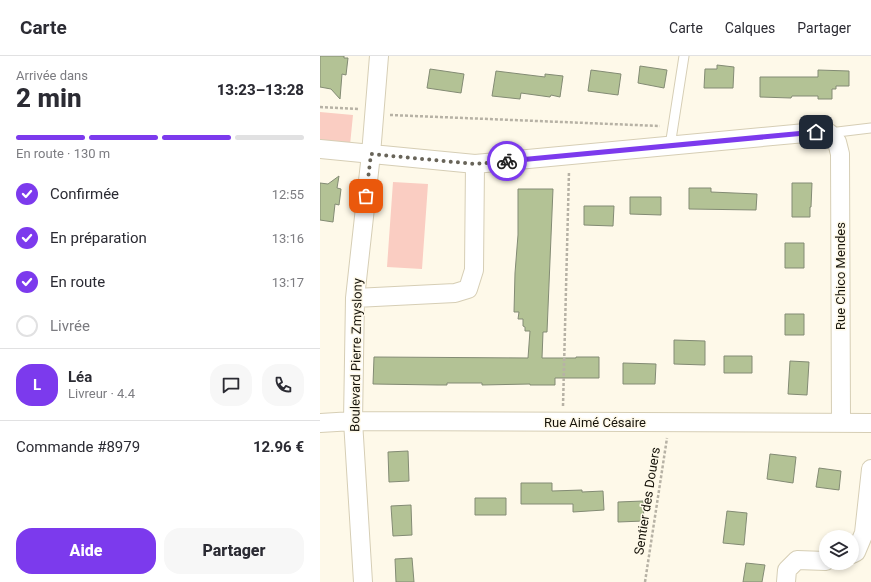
<!DOCTYPE html>
<html lang="fr">
<head>
<meta charset="utf-8">
<style>
	:root { --surface:#fff; --page:#f7f7f7; --text:#2b2b33; --muted:#7c7c81; --line:#e1e1e2; --accent:#7c3aed }
	body { margin:0; font-family:Roboto,sans-serif; background:var(--page); color:var(--text); height:100vh; display:flex; flex-direction:column; font-size:15px; white-space:nowrap }
	* { box-sizing:border-box; margin:0 }
	p { font-size:13px; color:var(--muted) }
	.icon { flex:none; width:22px; height:22px; fill:none; stroke:currentColor; stroke-width:2; stroke-linecap:round; stroke-linejoin:round }
	.map { position:relative; flex:1; overflow:hidden }
	.details { display:flex; flex-direction:column; background:var(--surface); width:320px }
	.details>* { flex:none }
	.buttons { position:absolute; left:499px; top:474px; display:grid; gap:8px }
	.buttons a { display:grid; place-items:center; width:40px; height:40px; border-radius:50%; background:var(--surface); box-shadow:0 2px 6px #0003; font-size:20px }
	.pin { position:absolute; display:grid; place-items:center; width:34px; height:34px; color:#fff; margin:-17px; border-radius:8px; box-shadow:0 2px 6px #0006 }
	.courier { position:absolute; display:grid; place-items:center; width:40px; height:40px; margin:-20px; border:3px solid #7c3aed; border-radius:50%; background:#fff; color:#222; box-shadow:0 1px 5px #0007 }
	.headline em { font-style:normal; font-weight:800 }
	.headline div { display:flex; flex-direction:column-reverse }
	.headline { display:flex; align-items:center; justify-content:space-between; height:68px; padding:0 16px }
	h1 { font-size:26px; font-weight:800; line-height:30px }
	.bar { display:grid; grid-template-columns:repeat(4,1fr); gap:6px 4px; align-content:center; height:48px; padding:0 16px }
	.bar i { height:5px; border-radius:3px; background:var(--line) }
	.bar .selected { background:var(--accent) }
	.bar p { grid-column:span 4 }
	.line { display:flex; align-items:center; gap:10px; padding:0 16px; border-top:1px solid var(--line) }
	.line div { flex:1 }
	.round { display:grid; place-items:center; flex:none; width:42px; height:42px; border-radius:16px; background:var(--page) }
	ol { padding:0 16px; list-style:none }
	li { display:flex; align-items:center; gap:12px; height:44px }
	li p { margin-inline-start:auto }
	li .icon { padding:4px; border-radius:50%; background:var(--accent); color:#fff; stroke-width:4 }
	li:last-child { color:var(--muted) }
	li i { width:22px; height:22px; border:2px solid var(--line); border-radius:50% }
	.primary-button { display:flex; gap:8px; margin-top:auto; padding:8px 16px }
	.primary-button a { flex:1; height:46px; border-radius:16px; background:var(--accent); color:#fff; font-size:16px; font-weight:800; line-height:46px; text-align:center }
	.primary-button a+a { background:var(--page); color:var(--text) }
	header { display:flex; align-items:center; gap:24px; box-sizing:border-box; height:56px; padding:0 20px; background:var(--surface); border-bottom:1px solid var(--line) }
	header strong { font-size:19px }
	nav { display:flex; gap:22px; margin-inline-start:auto; font-size:14px }
	main { display:flex; flex:1; min-height:0 }
	.map>svg:first-child { display:block }
</style>
</head>
<body>
<header>
<strong>Carte</strong>
<nav><a>Carte</a><a>Calques</a><a>Partager</a></nav>
</header>
<main>
<section class="details">
<div class="headline"><div><h1>2 min</h1><p>Arrivée dans</p></div><em>13:23–13:28</em></div>
<div class="bar"><i class="selected"></i><i class="selected"></i><i class="selected"></i><i></i><p>En route · 130 m</p></div>
<ol>
<li><svg class="icon" aria-label="check" viewBox="0 0 24 24"><path d="M5 12l5 5 9-10"/></svg>Confirmée<p>12:55</p></li>
<li><svg class="icon" aria-label="check" viewBox="0 0 24 24"><path d="M5 12l5 5 9-10"/></svg>En préparation<p>13:16</p></li>
<li><svg class="icon" aria-label="check" viewBox="0 0 24 24"><path d="M5 12l5 5 9-10"/></svg>En route<p>13:17</p></li>
<li><i></i>Livrée</li>
</ol>
<div class="line" style="height:72px"><b class="round" style="background:var(--accent);color:#fff">L</b><div><b>Léa</b><p>Livreur · 4.4</p></div><a class="round"><svg class="icon" aria-label="chat" viewBox="0 0 24 24"><path d="M4 5h16v11H9l-5 4z"/></svg></a><a class="round"><svg class="icon" aria-label="phone" viewBox="0 0 24 24"><path d="M5 4h4l2 5-3 2q2 4 5 5l2-3 5 2v4C11 20 4 13 5 4z"/></svg></a></div>
<div class="line" style="height:52px"><div>Commande #8979</div><b>12.96 €</b></div>
<div class="primary-button"><a>Aide</a><a>Partager</a></div>
</section>
<div class="map">
<svg width="551" height="526" viewBox="0 0 551 526">
	<rect width="100%" height="100%" fill="#fef9e9"/>
	<!-- green -->
	<path fill="#facdc2" d="M0,56L33,59L30,89L0,87Z
		M73,126L108,128L102,213L67,211Z"/>
	<!-- building -->
	<path fill="#b3c295" stroke="#838b74" d="M0,0H24V2H28L26,19L22,18L20,43L11,33L0,31Z
		M397,9L414,11L413,32H384L385,13H397Z
		M320,10L347,14L344,32L318,27Z
		M110,13L144,18L141,37L107,32Z
		M271,14L301,18L298,39L268,35Z
		M498,14L529,15V30H516V33H512V43H498V40H472L471,42L440,41V21H498Z
		M176,15L225,21V18L243,20L240,41L231,39L230,41L201,37L200,43L172,40Z
		M19,120L17,132L21,133L19,149L15,148L13,166L0,164V127L8,128Z
		M472,127H492L491,151H490V161H472Z
		M369,132H391V136L437,138L436,154L369,153Z
		M198,133H233L227,276H223L222,302H256V301H279V322H235V329H210V328L162,329V327H127V329H118L53,328L54,301L208,302L210,275H205V271L203,270V263H198L199,256H194L195,217L198,179Z
		M310,141H341V159L310,158Z
		M264,150H294L293,170L264,169Z
		M465,187H484V212H465Z
		M465,258H484V279H465Z
		M354,284L385,285V309L354,308Z
		M404,300H432V317H404Z
		M470,305L489,306L487,339L468,338Z
		M303,307L336,308L335,328H303Z
		M88,395L89,425L69,426L68,396Z
		M450,398L476,401L473,427L447,423Z
		M499,412L521,415L519,434L496,431Z
		M201,427H232V435L262,434V436L283,435L284,454L253,456V448H201Z
		M155,442H186V459H155Z
		M323,445L324,465L298,466V446Z
		M91,449L92,479L73,480L71,450Z
		M407,455L427,457L424,489L403,487Z
		M92,502L94,526H76L75,503Z
		M426,507L445,509L442,526H423Z"/>
	<g fill="none" stroke-linecap="round" stroke-linejoin="round">
		<defs>
			<path id="service" d="M509,77L551,72
				M350,90L364,0"/>
			<path id="minor" d="M0,93L155,108L496,76L509,77L517,86L520,98L521,366
				M35,242L135,237L148,233L154,214L155,108
				M0,367L33,365L551,367
				M532,498L536,496L544,477L551,413
				M43,526L33,365L35,242L51,98L59,0
				M466,526L467,514L477,504L506,505"/>
		</defs>
		<!-- service casing -->
		<use href="#service" stroke="#d6ceb5" stroke-width="11"/>
		<!-- minor casing -->
		<use href="#minor" stroke="#d6ceb5" stroke-width="20"/>
		<!-- path -->
		<path stroke="#b7b2a5" stroke-width="2.5" stroke-dasharray="3 2" stroke-linecap="butt" d="M0,51L39,53
			M70,59L340,70
			M243,350L249,115
			M325,526L347,382"/>
		<!-- service -->
		<use href="#service" stroke="#fff" stroke-width="9"/>
		<!-- minor -->
		<use href="#minor" stroke="#fff" stroke-width="18"/>
	</g>
	<g fill="none" stroke-linecap="round" stroke-linejoin="round">
		<!-- done -->
		<path stroke="#686459" stroke-width="4" stroke-dasharray="0 7.2" d="M46,140L51,98L155,108L187,105"/>
		<!-- route -->
		<path stroke="#7c3aed" stroke-width="5" d="M187,105L496,76"/>
	</g>
	<g text-anchor="middle" dominant-baseline="central" stroke-width="3" stroke-linejoin="round" paint-order="stroke">
		<!-- street labels -->
		<g font-size="13" fill="#17140b" stroke="#fef9e9">
			<text transform="translate(520 220) rotate(-90)">Rue Chico Mendes</text>
			<text transform="translate(36 299) rotate(-89)">Boulevard Pierre Zmyslony</text>
			<text x="275" y="366">Rue Aimé Césaire</text>
			<text transform="translate(327 445) rotate(-81)">Sentier des Douers</text>
		</g>
	</g>
</svg>
<div class="buttons">
<a><svg class="icon" aria-label="layers" viewBox="0 0 24 24"><path d="M12 4l9 5-9 5-9-5zM3 14l9 5 9-5"/></svg></a>
</div>
<div class="pin" style="left:46px;top:140px;background:#ea580c"><svg class="icon" aria-label="bag" viewBox="0 0 24 24"><path d="M5 8h14l-1 12H6zM9 8a3 3 0 0 1 6 0"/></svg></div>
<div class="pin" style="left:496px;top:76px;background:#1f2937"><svg class="icon" aria-label="home" viewBox="0 0 24 24"><path d="M3 11l9-7 9 7M6 9v11h12V9"/></svg></div>
<div class="courier" style="left:187px;top:105px"><svg class="icon" aria-label="bike" viewBox="0 0 24 24"><circle cx="6" cy="16" r="4"/><circle cx="18" cy="16" r="4"/><path d="M6 16l4-8h5l3 8M10 8l3 8H6M13 5h3"/></svg></div>
</div>
</main>
</body>
</html>
